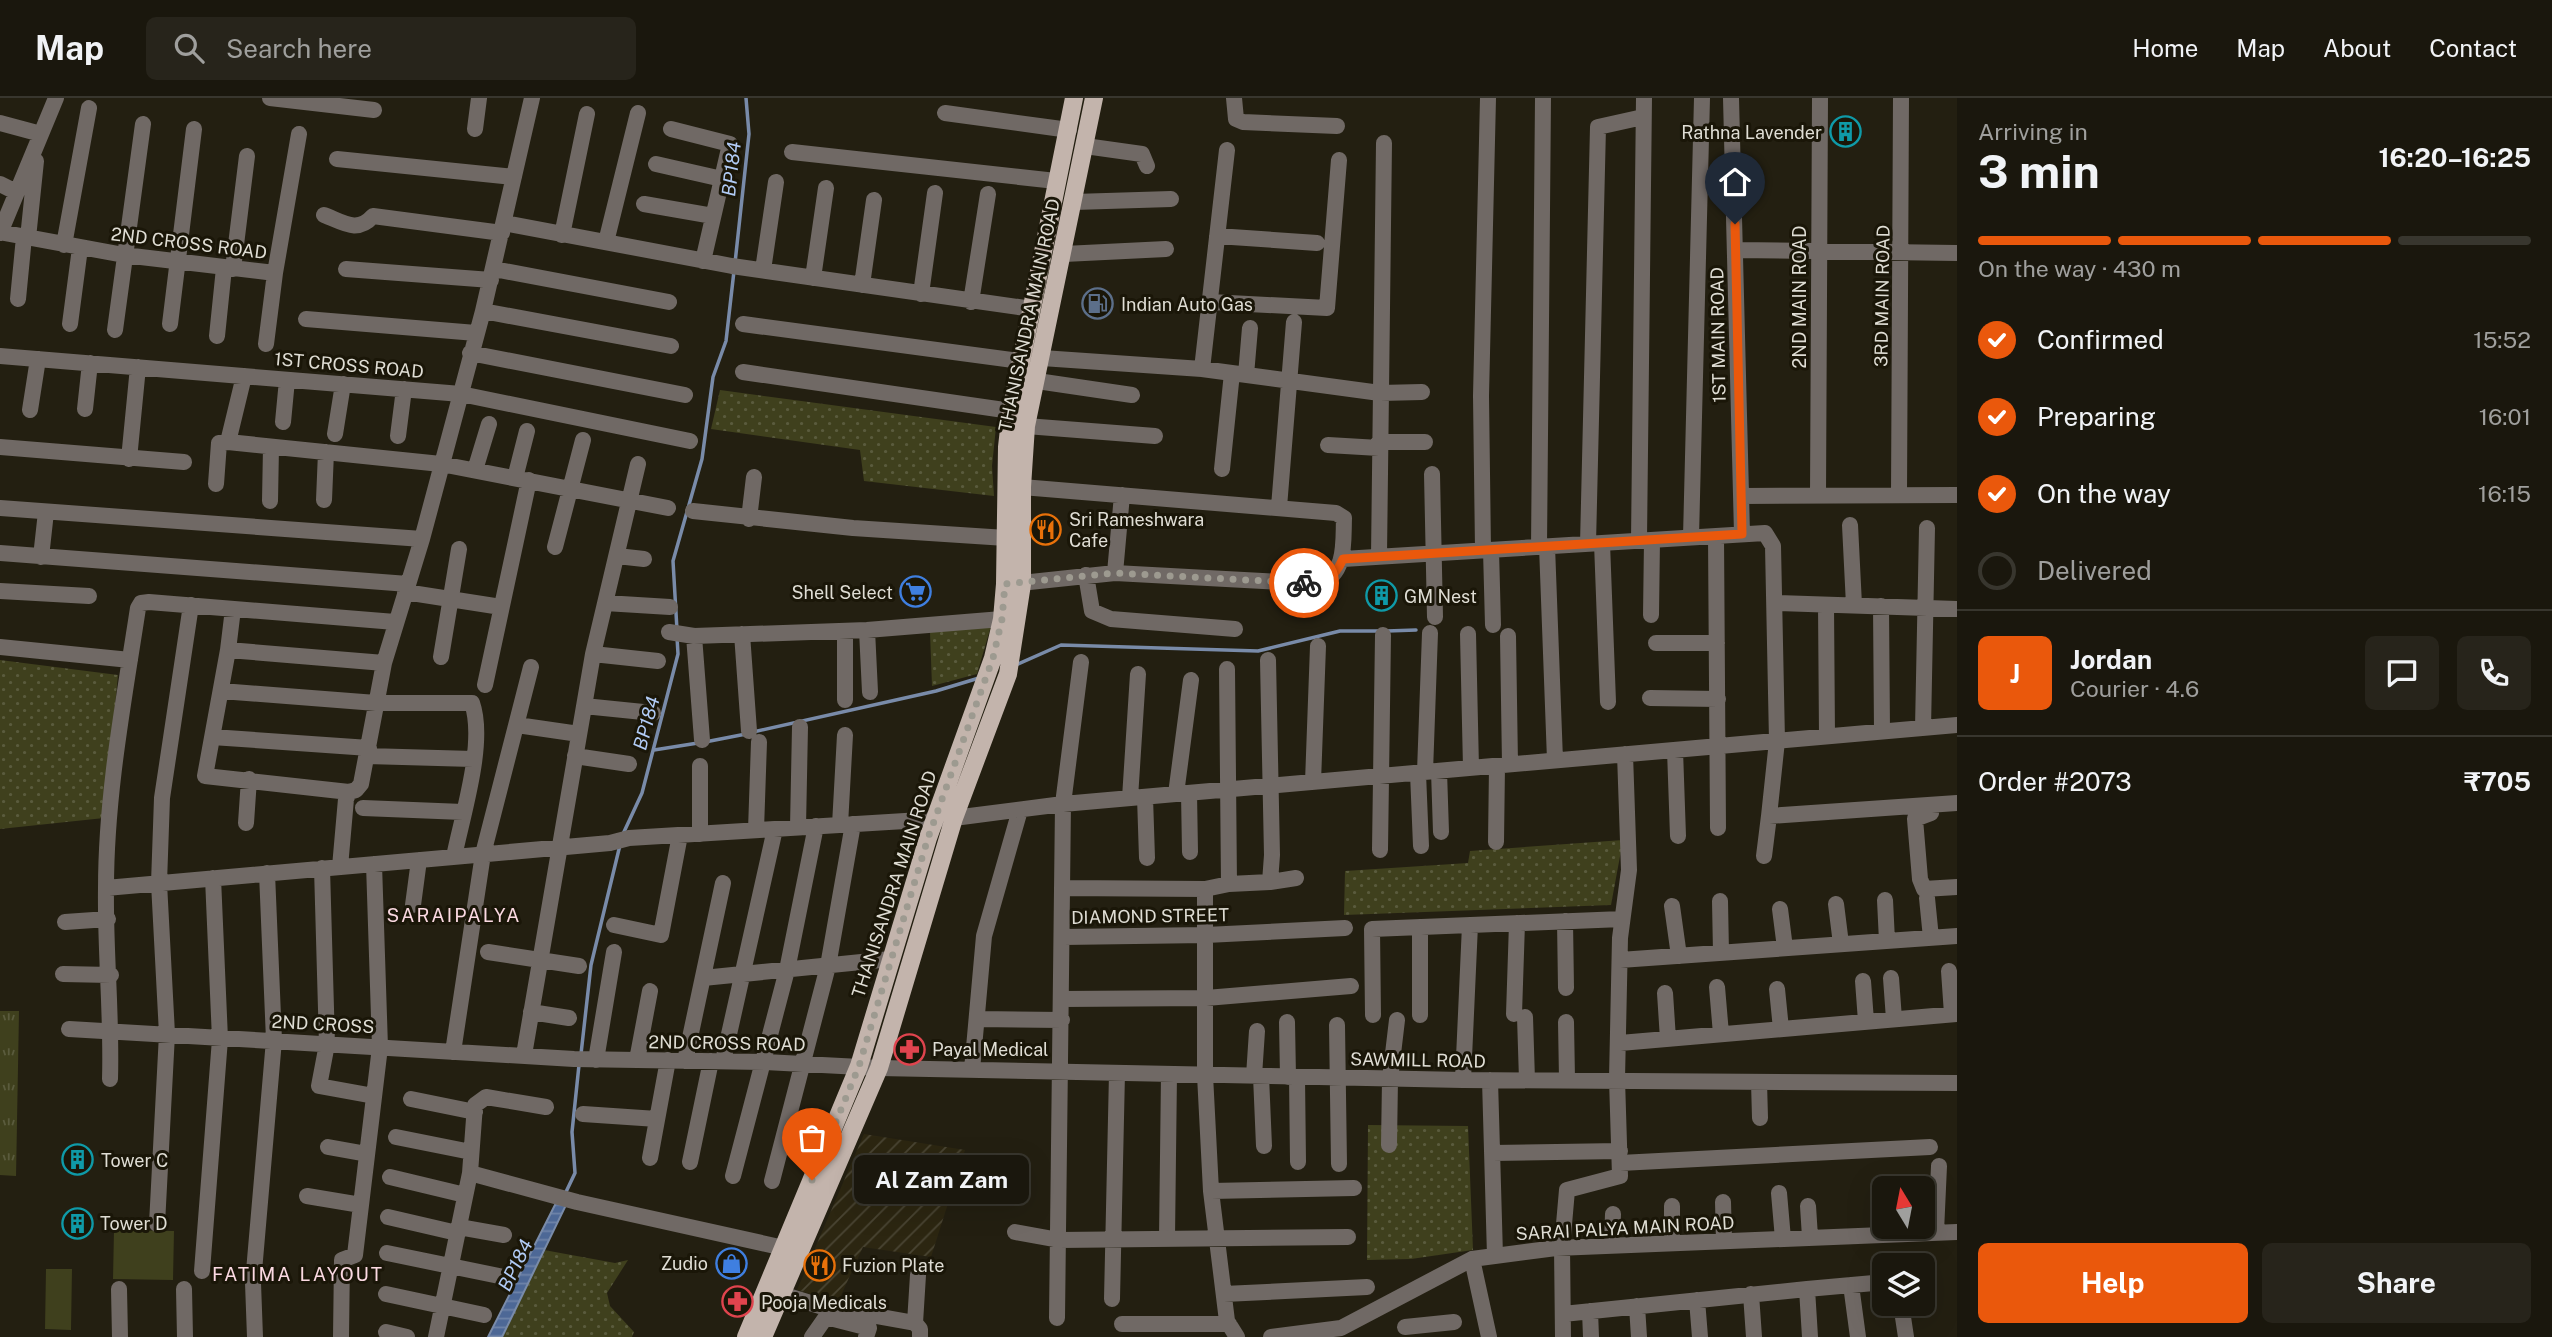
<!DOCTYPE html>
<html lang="en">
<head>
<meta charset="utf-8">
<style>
	:root { --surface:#1a170d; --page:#27241b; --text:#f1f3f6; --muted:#9f9f9d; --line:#38362e; --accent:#ea580c }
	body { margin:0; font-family:"Public Sans",sans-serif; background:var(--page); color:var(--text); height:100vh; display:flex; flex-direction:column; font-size:26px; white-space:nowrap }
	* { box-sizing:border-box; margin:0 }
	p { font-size:23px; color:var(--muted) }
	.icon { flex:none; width:38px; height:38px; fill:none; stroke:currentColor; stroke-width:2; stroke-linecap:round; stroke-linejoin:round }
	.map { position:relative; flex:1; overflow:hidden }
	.side { display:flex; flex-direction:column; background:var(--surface); width:595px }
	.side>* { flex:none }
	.needle { width:46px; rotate:350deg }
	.controls { position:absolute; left:1872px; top:1078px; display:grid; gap:14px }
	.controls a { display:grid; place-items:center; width:63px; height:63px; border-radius:10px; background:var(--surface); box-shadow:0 7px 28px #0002,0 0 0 2px var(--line); font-size:35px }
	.pin { position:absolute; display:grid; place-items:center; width:60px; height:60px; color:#fff; margin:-72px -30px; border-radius:50% 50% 50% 0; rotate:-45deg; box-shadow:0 0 7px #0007 }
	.pin .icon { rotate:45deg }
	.courier { position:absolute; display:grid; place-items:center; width:70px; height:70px; margin:-35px; border:5px solid #ea580c; border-radius:50%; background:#fff; color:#222; box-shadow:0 2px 9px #0007 }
	.bubble { position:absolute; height:49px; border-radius:10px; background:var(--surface); box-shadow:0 7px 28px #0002,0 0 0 2px var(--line); font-size:23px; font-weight:700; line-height:49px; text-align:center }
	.headline em { font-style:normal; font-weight:700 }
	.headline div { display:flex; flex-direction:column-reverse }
	.headline { display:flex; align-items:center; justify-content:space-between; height:119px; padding:0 21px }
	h1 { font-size:46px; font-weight:700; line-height:52px }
	.bar { display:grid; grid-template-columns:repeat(4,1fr); gap:10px 7px; align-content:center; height:84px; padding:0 21px }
	.bar i { height:9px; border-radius:5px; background:var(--line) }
	.bar .current { background:var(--accent) }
	.bar p { grid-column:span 4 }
	.line { display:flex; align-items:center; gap:18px; padding:0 21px; border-top:2px solid var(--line) }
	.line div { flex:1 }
	.round { display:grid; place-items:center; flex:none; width:74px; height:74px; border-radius:10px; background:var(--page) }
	ol { padding:0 21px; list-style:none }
	li { display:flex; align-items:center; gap:21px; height:77px }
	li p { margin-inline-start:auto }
	li .icon { padding:7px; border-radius:50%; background:var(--accent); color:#fff; stroke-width:4 }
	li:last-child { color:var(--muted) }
	li i { width:38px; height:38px; border:4px solid var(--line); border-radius:50% }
	.button { display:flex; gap:14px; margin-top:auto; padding:14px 21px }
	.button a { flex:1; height:80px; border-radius:10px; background:var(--accent); color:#fff; font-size:28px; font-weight:700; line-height:80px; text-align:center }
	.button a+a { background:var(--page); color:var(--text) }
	header { display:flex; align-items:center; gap:42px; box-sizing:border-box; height:98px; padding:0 35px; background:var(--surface); border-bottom:2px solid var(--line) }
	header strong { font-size:33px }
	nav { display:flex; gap:38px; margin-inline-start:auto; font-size:24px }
	.search { width:490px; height:63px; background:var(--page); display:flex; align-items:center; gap:18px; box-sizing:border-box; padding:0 24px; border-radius:10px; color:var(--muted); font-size:26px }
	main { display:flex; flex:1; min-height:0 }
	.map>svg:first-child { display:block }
</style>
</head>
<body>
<header>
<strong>Map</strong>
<div class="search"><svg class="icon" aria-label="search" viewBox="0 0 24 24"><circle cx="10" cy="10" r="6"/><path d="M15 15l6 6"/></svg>Search here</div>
<nav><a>Home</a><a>Map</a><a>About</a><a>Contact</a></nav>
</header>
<main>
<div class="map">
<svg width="1957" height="1239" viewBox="0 0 1957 1239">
	<defs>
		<pattern id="industrial-furrows" width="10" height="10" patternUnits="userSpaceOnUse" patternTransform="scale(1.75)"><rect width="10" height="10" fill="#2c2611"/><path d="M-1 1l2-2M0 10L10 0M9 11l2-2" fill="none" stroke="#4a4533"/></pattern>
		<pattern id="grass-dots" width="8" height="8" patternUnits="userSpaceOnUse" patternTransform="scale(1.75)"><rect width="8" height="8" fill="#3f401d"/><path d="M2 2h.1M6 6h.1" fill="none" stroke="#5a5b3d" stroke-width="1.8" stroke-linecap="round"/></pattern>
		<pattern id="park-tufts" width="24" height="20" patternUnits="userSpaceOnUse" patternTransform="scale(1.75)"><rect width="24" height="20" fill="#3f401d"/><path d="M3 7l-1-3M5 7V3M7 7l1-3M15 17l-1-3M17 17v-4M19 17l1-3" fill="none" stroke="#5a5b3d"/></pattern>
		<pattern id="water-rules" width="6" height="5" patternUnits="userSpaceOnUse" patternTransform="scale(1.75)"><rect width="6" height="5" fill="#4d6896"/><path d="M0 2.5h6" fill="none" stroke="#6f84a8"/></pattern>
	</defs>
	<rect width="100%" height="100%" fill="#231f11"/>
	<!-- industrial -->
	<path fill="url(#industrial-furrows)" d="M864,1036L965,1052L931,1159L863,1149L838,1204L797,1192Z"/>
	<!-- grass -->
	<path fill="url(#grass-dots)" d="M720,292L996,329L992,368L994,398L864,383L860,352L711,331Z
		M991,528L977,576L932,588L930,534Z
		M0,562L118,577L104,720L0,731Z
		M1623,742L1611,807L1344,817L1345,773L1468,765L1470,753Z
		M1368,1027L1468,1028L1473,1152L1411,1161L1367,1162Z
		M544,1152L615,1165L628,1162L607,1195L610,1208L634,1234L632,1239H502Z"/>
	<!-- park -->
	<path fill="url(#park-tufts)" d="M0,913H19L16,1078L0,1077Z"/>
	<!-- garden -->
	<path fill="#3f401d" d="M114,1132L174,1133L173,1182L113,1181Z
		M46,1171H72L71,1232L45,1231Z"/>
	<!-- water -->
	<path fill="url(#water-rules)" stroke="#798ba9" stroke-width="2" d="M556,1105L566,1107L502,1239H488Z"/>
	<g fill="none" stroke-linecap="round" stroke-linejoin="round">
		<!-- stream -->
		<path stroke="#798ba9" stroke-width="3.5" d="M735,165L749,36L746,0
			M677,532L673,463L702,361L713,279L726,243L734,173
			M1387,533L1416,532
			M1016,567L1061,547L1258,553L1340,533H1379
			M753,634L936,593L979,580
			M705,644L746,636
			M654,652L698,645
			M623,736L642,695L678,556L677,539
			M581,956L591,867L620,747
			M565,1096L575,1075L572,1034L579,967"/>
		<!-- minor -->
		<path stroke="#706965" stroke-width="16" d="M270,0L374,12
			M1234,0L1236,21L1243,24L1337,28
			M1731,0L1742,436
			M945,15L1069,32
			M0,25L41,36
			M475,31L479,0
			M671,31L730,46L703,163
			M1085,48L1142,56L1147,68
			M792,54L1056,83
			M337,61L514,79
			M656,66L722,81
			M0,86L16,94
			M1074,104L1171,101
			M644,106L713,118
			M324,117C343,124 357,136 373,118L502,135
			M504,125L732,168L1032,211
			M0,134L124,157L275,175
			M0,135L56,0
			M562,137L587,16
			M1217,138L1317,145
			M28,140L36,63
			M606,144L638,15
			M64,147L89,10
			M1735,152L1957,155
			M1064,156L1166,151
			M233,171L247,58
			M346,171L491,182
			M494,171L669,204
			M763,172L776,84
			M813,180L826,90
			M862,187L874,102
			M921,196L935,95
			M18,201L24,139
			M971,204L988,96
			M1211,204L1327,210L1339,62
			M483,213L671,248
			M306,221L476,235
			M70,226L80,150
			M170,226L194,31
			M743,226L1020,263
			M115,232L143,26
			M217,238L224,170
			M266,246L275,175L299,36
			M470,255L685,297
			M0,258L461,296L690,343
			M1042,260L1202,271L1380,295L1422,294
			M1202,271L1227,52
			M743,274L1011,313
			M1246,277L1250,230
			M1037,283L1132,297
			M85,311L90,265
			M30,312L38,261
			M283,324L287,282
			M1026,328L1155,338
			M335,336L343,286
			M398,338L404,291
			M228,344L244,278
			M1379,344H1425
			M1328,347L1379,350
			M0,349L184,364
			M129,361L138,269
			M1222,371L1232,275
			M475,372L489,326
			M1432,376L1435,519
			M515,380L527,333
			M216,386L219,345L228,344L441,366L668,410
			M1818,397L1820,0
			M1899,397L1901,0
			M1742,398L1957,397
			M324,402L326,354
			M270,403L271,349
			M1279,409L1294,224
			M0,410L422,441
			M693,413L853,430L1006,440
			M749,421L754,379
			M1850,427L1854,507
			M1716,438L1718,730
			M1691,439L1702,0
			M1639,442L1644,0
			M1602,445L1608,604
			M1588,446L1598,29L1643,19
			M1547,448L1555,662
			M555,449L583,342
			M1539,449L1543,0
			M1483,452L1481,298L1488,0
			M1491,452L1493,527
			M0,455L408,486
			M617,458L644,461
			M1379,458L1384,45
			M41,459L46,414
			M1343,461L1765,435L1773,448L1777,643L1769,718L1957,705
			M1115,475L1122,397
			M1086,477L1092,513L1111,521L1235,531
			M1011,486L1115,475L1319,486C1347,475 1343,445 1344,420L1336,415L1022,389
			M0,493L89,498
			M405,494L501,509
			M605,505L670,509
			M1775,505L1957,511
			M1826,507L1827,638
			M1881,508L1882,633
			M233,511L228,552L205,678L349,694
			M1651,517L1652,442
			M867,532L870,594
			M845,533V602
			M669,534L694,538L867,532L1002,521
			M742,536L749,633
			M1468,536L1471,670
			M694,538L702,642
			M1508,538L1510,666
			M1656,545H1717
			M0,549L130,562
			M228,552L384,565
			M593,556L658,563
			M441,559L459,451
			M1227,571L1229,786
			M485,587L529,382
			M221,593L376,605H472C486,645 462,718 454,759
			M1650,600L1718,601
			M584,608L653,615
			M517,627L579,636
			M1923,630L1927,430
			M212,639L369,650
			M1675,652L1678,738
			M367,658L473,661
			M575,658L629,666
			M700,668V736
			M1439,673L1441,734
			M1425,674L1430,535
			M1418,675L1421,748
			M1313,684L1318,548
			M1189,695L1190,754
			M1176,696L1191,582
			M1145,699L1147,760
			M1130,700L1138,576
			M363,710L463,714
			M1931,715L1915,721L1920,781L1924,791L1957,789
			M246,725L249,681
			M840,727L845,637
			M798,729L800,629
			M756,732L759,644
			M1496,744L1497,668
			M1380,752L1383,537
			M1764,758L1769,718
			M340,769L346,701L349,694L356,692L361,686L384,565L422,441L483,213L532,0
			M322,770L327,946L319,988L374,998
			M1270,784L1296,780
			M106,790L610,745L629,740L954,720L1063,706L1957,627
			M1062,790L1205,791L1229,786L1270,784L1272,757L1268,562
			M1205,791V977L1211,1093L1227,1223L1237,1239
			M1927,800L1931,840
			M1885,802L1887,843
			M1720,803L1721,855
			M1836,806L1841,846
			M413,807L419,762
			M1672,808L1679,858
			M1780,811L1785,850
			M1565,823L1566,890
			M65,824L108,821
			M614,827L661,837L680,737
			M1063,839L1206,837L1345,830
			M488,854L579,868
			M1620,862L1957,838
			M1949,873L1952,916
			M63,876L111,877
			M703,880L891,861
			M1891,880L1894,921
			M1863,883L1866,923
			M1717,889L1721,936
			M1777,891L1781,931
			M1665,895L1668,941
			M1063,901L1206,900L1351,888
			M531,914L569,920
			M1514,916L1517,825
			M1373,917L1372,831L1622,821
			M1420,917V829
			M1525,919L1527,982
			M977,921L1062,922
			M1287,924L1288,979
			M1566,924L1567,981
			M1337,927L1339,1066
			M69,931L574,961L765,964L879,970L1463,982L1957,985
			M1620,945L1957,916
			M453,954L483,756L531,569
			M524,957L593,556L638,366
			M596,962L614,854
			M637,962L650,893
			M685,963L723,785
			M723,963L775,731
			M972,972L984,838L1020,712
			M1254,978L1257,933
			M1261,978L1264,1048
			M1297,979L1298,1064
			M110,981C112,917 105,854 106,790C106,696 124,602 138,510L141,505L149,504L395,524
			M1463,982L1470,827
			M1490,982L1495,1158
			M1759,984L1760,1020
			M411,1001L475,1014
			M583,1016L657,1021
			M396,1039L471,1054
			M1389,1047L1390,981L1397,922
			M328,1049L367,1056
			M1492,1055L1620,1053
			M650,1060L668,962
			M690,1064L711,963
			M1620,1065L1930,1049
			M470,1075L475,1007L486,999L546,1009
			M733,1078L787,872L816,728
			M390,1079L465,1097
			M772,1083L828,868L853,726
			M1211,1093L1354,1090
			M1779,1095L1783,1141
			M307,1098L361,1107
			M1723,1104L1724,1143
			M1672,1108V1145
			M1808,1108L1810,1139
			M388,1119L457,1135
			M157,1126L167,936L159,785L162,700L191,507
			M459,1129L504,1137
			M1015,1134L1059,1142L1348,1139
			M1936,1134L1939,1068
			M1167,1140L1169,976
			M1612,1147L1613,1116
			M387,1155L504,1179
			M1472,1161L1489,1239
			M202,1173L220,941L213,780
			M1851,1187L1858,1239
			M119,1191L120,1239
			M184,1191L185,1239
			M1807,1191L1885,1184
			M386,1196L484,1217
			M781,1196L820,1208L915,1225L920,1231V1239
			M1224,1196L1367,1189
			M1751,1196L1754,1239
			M1112,1201L1117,975
			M1697,1202L1700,1239
			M1901,1206L1906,1239
			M1637,1208L1639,1239
			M1590,1213L1591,1239
			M1563,1216L1807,1191L1810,1239
			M1057,1220L1063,706L1081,564
			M915,1225L918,1177
			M1122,1226H1229
			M1405,1229L1454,1224
			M386,1234L407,1239
			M255,1239L253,1185L274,942L267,775
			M341,1239L342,1162L355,1157L380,949L374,766
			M436,1239L470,1075L577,1104L784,1150
			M812,1239L826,1219L869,1230L866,1239
			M1271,1239L1341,1230L1472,1161L1556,1150L1957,1134
			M1563,1239L1562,1149L1567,1092L1620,1078L1617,981L1620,840L1629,772L1625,656"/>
		<!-- major -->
		<path stroke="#c3b4ac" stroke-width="18" d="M746,1239L859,968L928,740L993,560L1002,521L1005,486L1007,349L1011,313L1074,0
			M763,1239L879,970L954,720L1008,576L1022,486V389L1026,328L1094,0"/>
	</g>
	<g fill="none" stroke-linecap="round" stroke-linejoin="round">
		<!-- done -->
		<path stroke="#9d9a90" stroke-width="7" stroke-dasharray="0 12.6" d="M812,1082L859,968L928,740L993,560L1002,521L1005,486L1115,475L1304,485"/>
		<!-- route -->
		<path stroke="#ea580c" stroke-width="9" d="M1304,485C1326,486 1334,480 1343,461L1742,436L1735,126"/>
	</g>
	<!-- icons -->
	<defs>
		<symbol id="building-ring" viewBox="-11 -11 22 22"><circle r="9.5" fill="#1a1608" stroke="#0f9aa8" stroke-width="1.5"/><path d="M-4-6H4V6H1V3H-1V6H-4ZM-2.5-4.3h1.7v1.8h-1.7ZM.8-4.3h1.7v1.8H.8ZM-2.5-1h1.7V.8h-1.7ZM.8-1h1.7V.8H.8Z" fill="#0f9aa8"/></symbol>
		<symbol id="fuel-ring" viewBox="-11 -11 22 22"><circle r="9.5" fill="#1a1608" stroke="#5c6f8a" stroke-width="1.5"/><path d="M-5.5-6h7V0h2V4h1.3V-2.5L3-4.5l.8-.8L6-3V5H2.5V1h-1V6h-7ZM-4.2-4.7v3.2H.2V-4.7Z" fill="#5c6f8a"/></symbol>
		<symbol id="restaurant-ring" viewBox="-11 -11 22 22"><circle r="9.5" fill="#1a1608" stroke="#e8710a" stroke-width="1.5"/><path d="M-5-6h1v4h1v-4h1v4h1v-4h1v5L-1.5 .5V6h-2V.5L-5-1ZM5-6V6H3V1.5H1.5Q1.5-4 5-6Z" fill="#e8710a"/></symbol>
		<symbol id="supermarket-ring" viewBox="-11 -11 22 22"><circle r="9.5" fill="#1a1608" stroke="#3f7fe0" stroke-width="1.5"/><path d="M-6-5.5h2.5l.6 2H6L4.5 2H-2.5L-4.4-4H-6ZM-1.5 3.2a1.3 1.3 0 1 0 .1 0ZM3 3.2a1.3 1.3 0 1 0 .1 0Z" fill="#3f7fe0"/></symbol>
		<symbol id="pharmacy-ring" viewBox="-11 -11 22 22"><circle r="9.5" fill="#1a1608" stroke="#e0444e" stroke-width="1.5"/><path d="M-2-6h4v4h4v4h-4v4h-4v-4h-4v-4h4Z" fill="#e0444e"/></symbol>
		<symbol id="shop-ring" viewBox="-11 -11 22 22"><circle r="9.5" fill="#1a1608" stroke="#3f7fe0" stroke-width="1.5"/><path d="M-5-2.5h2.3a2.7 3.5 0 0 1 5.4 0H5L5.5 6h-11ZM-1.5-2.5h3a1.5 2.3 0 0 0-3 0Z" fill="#3f7fe0"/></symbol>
	</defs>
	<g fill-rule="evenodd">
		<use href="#building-ring" x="1828" y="16" width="35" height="35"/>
		<use href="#fuel-ring" x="1080" y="188" width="35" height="35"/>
		<use href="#restaurant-ring" x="1028" y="414" width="35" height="35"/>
		<use href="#supermarket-ring" x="898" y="476" width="35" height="35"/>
		<use href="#building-ring" x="1364" y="480" width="35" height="35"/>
		<use href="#pharmacy-ring" x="892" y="934" width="35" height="35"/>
		<use href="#building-ring" x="60" y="1044" width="35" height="35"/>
		<use href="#building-ring" x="60" y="1108" width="35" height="35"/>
		<use href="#shop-ring" x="714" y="1148" width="35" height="35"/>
		<use href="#restaurant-ring" x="802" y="1150" width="35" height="35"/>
		<use href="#pharmacy-ring" x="720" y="1186" width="35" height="35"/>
	</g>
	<g text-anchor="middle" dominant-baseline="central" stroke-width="6" stroke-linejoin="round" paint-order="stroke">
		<!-- poi labels -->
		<g font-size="18" fill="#dfddd4" stroke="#1a1608" text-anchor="start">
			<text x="1822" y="34" text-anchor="end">Rathna Lavender</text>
			<text x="1121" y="206">Indian Auto Gas</text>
			<text x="1069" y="421">Sri Rameshwara<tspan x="1069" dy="21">Cafe</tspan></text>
			<text x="893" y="494" text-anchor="end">Shell Select</text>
			<text x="1404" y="498">GM Nest</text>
			<text x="932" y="951">Payal Medical</text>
			<text x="101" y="1062">Tower C</text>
			<text x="100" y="1125">Tower D</text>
			<text x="708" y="1165" text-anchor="end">Zudio</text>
			<text x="842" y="1167">Fuzion Plate</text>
			<text x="761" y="1204">Pooja Medicals</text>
		</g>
		<!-- street labels -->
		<g font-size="18" fill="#dfddd4" stroke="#1a1608">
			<text transform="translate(189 145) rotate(7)">2ND CROSS ROAD</text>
			<text transform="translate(1882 198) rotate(-89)">3RD MAIN ROAD</text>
			<text transform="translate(1799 199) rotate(-90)">2ND MAIN ROAD</text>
			<text transform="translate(1029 217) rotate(-78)">THANISANDRA MAIN ROAD</text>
			<text transform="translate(1718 237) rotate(-91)">1ST MAIN ROAD</text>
			<text transform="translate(349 267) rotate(5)">1ST CROSS ROAD</text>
			<text transform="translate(894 786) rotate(-72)">THANISANDRA MAIN ROAD</text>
			<text transform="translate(1150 818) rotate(-1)">DIAMOND STREET</text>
			<text transform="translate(323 926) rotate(3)">2ND CROSS</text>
			<text transform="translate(727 945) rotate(1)">2ND CROSS ROAD</text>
			<text transform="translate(1418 962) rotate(1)">SAWMILL ROAD</text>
			<text transform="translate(1625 1130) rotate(-3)">SARAI PALYA MAIN ROAD</text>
		</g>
		<!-- water labels -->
		<g font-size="19" font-style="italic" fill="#b1cbf5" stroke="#1a1608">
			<text transform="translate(731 71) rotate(-84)">BP184</text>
			<text transform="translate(646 625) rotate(-75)">BP184</text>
			<text transform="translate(515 1167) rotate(-64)">BP184</text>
		</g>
		<!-- neighbourhood labels -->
		<g font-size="19" letter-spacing="2" fill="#fbd9e2" stroke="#1a1608">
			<text x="454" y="817">SARAIPALYA</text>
			<text x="298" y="1176">FATIMA LAYOUT</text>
		</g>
	</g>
</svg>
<div class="controls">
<a><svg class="needle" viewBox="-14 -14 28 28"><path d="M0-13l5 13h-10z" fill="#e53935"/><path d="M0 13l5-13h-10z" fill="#9f9f9d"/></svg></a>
<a><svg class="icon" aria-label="layers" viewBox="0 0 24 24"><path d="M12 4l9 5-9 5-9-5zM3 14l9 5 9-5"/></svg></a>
</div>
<div class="pin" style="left:812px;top:1082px;background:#ea580c"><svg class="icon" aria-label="bag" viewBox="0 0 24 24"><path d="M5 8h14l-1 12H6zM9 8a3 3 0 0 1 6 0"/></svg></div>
<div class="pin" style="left:1735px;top:126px;background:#1f2937"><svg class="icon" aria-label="home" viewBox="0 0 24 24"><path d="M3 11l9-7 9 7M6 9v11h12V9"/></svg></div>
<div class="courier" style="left:1304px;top:485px"><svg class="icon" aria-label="bike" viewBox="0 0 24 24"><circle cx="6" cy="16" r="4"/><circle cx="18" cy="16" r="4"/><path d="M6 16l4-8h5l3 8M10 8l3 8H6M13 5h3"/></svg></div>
<div class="bubble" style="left:854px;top:1057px;width:175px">Al Zam Zam</div>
</div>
<section class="side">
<div class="headline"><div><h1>3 min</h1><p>Arriving in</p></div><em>16:20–16:25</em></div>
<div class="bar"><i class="current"></i><i class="current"></i><i class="current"></i><i></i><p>On the way · 430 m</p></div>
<ol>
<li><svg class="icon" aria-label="check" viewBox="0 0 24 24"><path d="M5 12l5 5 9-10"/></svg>Confirmed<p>15:52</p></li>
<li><svg class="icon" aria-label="check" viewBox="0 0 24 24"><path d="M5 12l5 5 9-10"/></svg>Preparing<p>16:01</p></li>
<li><svg class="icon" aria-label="check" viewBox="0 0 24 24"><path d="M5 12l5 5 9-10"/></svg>On the way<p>16:15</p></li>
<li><i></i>Delivered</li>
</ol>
<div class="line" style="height:126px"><b class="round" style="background:var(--accent);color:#fff">J</b><div><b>Jordan</b><p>Courier · 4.6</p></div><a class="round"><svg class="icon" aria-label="chat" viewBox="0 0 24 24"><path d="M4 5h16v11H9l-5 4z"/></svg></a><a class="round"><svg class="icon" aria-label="phone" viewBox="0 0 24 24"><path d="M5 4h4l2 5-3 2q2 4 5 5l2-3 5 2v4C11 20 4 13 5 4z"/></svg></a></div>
<div class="line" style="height:91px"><div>Order #2073</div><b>₹705</b></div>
<div class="button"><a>Help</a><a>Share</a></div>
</section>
</main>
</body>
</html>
